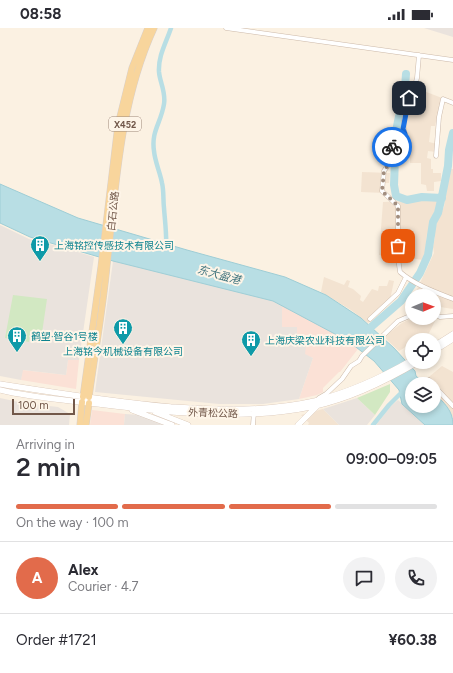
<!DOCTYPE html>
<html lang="en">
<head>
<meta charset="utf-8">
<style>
	:root { --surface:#fff; --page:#f2f2f3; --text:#2b2b33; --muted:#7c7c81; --line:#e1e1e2; --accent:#e26b4b }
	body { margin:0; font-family:Figtree,"Noto Sans SC",sans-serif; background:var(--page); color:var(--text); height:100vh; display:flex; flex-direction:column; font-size:15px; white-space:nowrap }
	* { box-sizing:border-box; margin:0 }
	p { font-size:13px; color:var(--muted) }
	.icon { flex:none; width:22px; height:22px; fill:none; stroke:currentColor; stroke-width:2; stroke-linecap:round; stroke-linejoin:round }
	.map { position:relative; height:397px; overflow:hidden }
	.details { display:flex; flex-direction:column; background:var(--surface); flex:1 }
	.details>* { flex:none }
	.needle { width:26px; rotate:89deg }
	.buttons { position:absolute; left:405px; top:261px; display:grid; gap:8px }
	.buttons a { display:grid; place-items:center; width:36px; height:36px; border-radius:50%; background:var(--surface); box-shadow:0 2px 6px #0003; font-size:20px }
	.scale { position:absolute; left:12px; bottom:10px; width:63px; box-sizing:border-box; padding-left:4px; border:2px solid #72584a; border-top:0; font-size:11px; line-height:14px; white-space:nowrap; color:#72584a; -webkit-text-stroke:3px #fef5e8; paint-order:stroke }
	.pin { position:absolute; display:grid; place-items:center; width:34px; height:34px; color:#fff; margin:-17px; border-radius:8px; box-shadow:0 2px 6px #0006 }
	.courier { position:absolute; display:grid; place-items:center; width:40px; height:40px; margin:-20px; border:3px solid #1a73e8; border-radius:50%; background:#fff; color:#222; box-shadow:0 1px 5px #0007 }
	.headline em { font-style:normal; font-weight:600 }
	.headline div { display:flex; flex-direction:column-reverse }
	.headline { display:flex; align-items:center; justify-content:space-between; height:68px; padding:0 16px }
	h1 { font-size:26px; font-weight:600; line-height:30px }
	.bar { display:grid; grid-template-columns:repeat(4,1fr); gap:6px 4px; align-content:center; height:48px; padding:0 16px }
	.bar i { height:5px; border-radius:3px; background:var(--line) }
	.bar .active { background:var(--accent) }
	.bar p { grid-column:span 4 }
	.line { display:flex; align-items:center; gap:10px; padding:0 16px; border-top:1px solid var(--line) }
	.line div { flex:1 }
	.round { display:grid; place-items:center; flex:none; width:42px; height:42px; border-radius:21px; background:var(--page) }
	.status { display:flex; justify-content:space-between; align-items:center; height:28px; padding:0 20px; background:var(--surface); direction:ltr }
	.status svg { height:11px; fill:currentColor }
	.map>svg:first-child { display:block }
</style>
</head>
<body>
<div class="status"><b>08:58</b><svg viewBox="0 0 49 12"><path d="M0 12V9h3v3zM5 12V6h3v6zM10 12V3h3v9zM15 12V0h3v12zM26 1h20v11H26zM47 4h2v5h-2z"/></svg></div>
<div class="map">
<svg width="453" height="397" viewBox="0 0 453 397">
	<rect width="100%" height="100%" fill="#fbf1e2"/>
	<!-- residential -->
	<path fill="#f3e3d1" d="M411,58L442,70L435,98H431L429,114L437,116L436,124L428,123L427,130L431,131V141H433V145H441V153L434,154V163H427L426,157L421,156V135H410V130H404V125H402V120H404V101L410,68L407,67Z
		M450,141H453V281L434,278V268H414L434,225L433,219L435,209L433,208L437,194L444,179Z
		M362,144L390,145L389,155H385L384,165L361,164Z
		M438,172L436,187L431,193L429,206H427L426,216L428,217L424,232L379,227L383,174Z
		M324,249L344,257L347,252L350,253L348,259L353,261L361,268L360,272L363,274L372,261L378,263L379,258H387L389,252L394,253L390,272L368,295L351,282L321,264Z
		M412,290L436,291L429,305L420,308L416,312H412V315L399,323L384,309L402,295Z
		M442,338L453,344V390L449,381L434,365V356H425L423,354Z
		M323,381L339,397H308L309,395L301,387Z"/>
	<!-- commercial -->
	<path fill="#fbe1d6" d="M282,277L348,313L358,321L340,344H339L323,360V364L317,367L299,371L313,330L305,327L297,318L282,299Z
		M68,332H79L76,361L21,352L22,342L66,347Z
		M92,382L125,386L124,397H90Z"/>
	<!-- industrial -->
	<path fill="#eae3dd" d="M424,0H453V9Z
		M0,197L29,211L65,220L94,229L79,332H68L66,347L23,342L21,352L0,348Z
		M113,233L273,273L282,277V299H297V318H306L305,326L313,330L299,371L263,376H219L95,364Z
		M0,370L23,375L58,379L70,386L69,397H0Z
		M357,370L375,387L367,397H339L323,381Z
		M398,372L425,397H376L391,378Z
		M125,386L141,387L168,397H124Z"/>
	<!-- green -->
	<path fill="#d2e8c2" d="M13,267L47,271L42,305L33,303L30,306L29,314L5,310Z
		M390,356V364L375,387L357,370Z"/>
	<!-- water -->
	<path fill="#b8dee4" stroke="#9ecdd5" d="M0,156L78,190L187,222L285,249L326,267L361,290L394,320L415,343L416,348L425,356H412V378H434V365C444,375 453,382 453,397H425L402,376L399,362L374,333L348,313L273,273L113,233L30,209L0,195Z"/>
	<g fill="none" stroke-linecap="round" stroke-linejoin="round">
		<!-- canal -->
		<path stroke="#b8dee4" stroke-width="4.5" d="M166,222C167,208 165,194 164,180C163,172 164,163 162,155C160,144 155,134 154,123C151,103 161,95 164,76C166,64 160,55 159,44C158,28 166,15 171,0
			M373,397L389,377L404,362"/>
		<!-- river -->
		<path stroke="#b8dee4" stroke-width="8" d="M406,46L405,59L396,103L394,157L396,168L407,172L422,169L442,170
			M371,299L401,273L420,245L428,227L433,194L438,185L442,168L448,138L449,122L453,105"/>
		<defs>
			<path id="minor" d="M226,0L453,32
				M419,27L417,50L412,69H409C407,81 401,95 405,106L401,110H392V131L384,143L382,163L398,178V230L400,244C415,257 435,264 453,271
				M436,128L439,89L443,71L453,75
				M434,286L440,289L453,288
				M370,291L398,265L406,249
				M429,352L433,356
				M434,358L453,378
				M319,370L326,366L342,351L351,338L359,333L362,328L398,293L412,287
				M253,397L254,384"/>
			<path id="secondary" d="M434,318L453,306
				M434,323L453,311
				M0,356C57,365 113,374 171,379C219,382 267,384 315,373C350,364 381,350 412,332
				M0,362C32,370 66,372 99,376C170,385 245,393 315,378C352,370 386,353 418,334
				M132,382L172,397
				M155,384L188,397
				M298,397L318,377"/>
			<path id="primary" d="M83,369L101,239L118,97L132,40L148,0
				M89,369C95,325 103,281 107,237C116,157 120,74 154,0
				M80,397L82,374
				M86,397L89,375"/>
		</defs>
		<!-- minor casing -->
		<use href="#minor" stroke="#ccb9a9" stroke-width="5"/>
		<!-- secondary casing -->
		<use href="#secondary" stroke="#d1bbaa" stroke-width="6"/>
		<!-- primary casing -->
		<use href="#primary" stroke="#d8d0cc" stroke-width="7"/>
		<!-- minor -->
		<use href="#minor" stroke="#fff" stroke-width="4"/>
		<!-- secondary -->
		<use href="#secondary" stroke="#fff" stroke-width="5.5"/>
		<!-- primary -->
		<use href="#primary" stroke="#f8d59c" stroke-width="6"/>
	</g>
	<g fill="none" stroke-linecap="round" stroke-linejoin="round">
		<!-- done -->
		<path stroke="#a28e7f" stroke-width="4" stroke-dasharray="0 7.2" d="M392,119V131L384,143L382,163L398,178V218"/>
		<!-- route -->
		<path stroke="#1a73e8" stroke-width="5" d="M392,119V110H401L405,106L403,101L409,70"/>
	</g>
	<!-- icons -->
	<defs>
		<symbol id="building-pin" viewBox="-11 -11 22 30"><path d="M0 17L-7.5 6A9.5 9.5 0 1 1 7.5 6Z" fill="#0f9aa8" stroke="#fef5e8"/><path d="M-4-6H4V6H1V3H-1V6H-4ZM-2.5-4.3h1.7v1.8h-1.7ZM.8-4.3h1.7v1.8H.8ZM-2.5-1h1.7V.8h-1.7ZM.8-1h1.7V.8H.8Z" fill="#fff"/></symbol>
	</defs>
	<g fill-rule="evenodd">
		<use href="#building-pin" x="29" y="206" width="22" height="30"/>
		<use href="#building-pin" x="112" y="289" width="22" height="30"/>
		<use href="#building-pin" x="6" y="297" width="22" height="30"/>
		<use href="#building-pin" x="240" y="301" width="22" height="30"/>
	</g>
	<g text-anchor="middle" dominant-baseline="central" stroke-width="4" stroke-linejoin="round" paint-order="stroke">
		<!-- shield labels -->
		<rect fill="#fef5e8" stroke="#9c8779" stroke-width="1" x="109" y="89" width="32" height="14" rx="3"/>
		<g font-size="9" font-weight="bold" fill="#72584a">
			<text x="125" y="96">X452</text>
		</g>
		<!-- street labels -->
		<g font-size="10" fill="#72584a" stroke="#fef5e8">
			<text transform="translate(113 183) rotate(-84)">白石公路</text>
			<text transform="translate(213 385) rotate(2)">外青松公路</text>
		</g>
		<!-- culture labels -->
		<g font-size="10" fill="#0d838f" stroke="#fef5e8" text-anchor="start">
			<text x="54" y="217">上海铭控传感技术有限公司</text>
			<text x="31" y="308">鹤望·智谷1号楼</text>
			<text x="265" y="312">上海庆梁农业科技有限公司</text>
			<text x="123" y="323" text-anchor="middle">上海铭今机械设备有限公司</text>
		</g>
		<!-- water labels -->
		<g font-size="11" font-style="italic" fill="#41747e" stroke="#fef5e8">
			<text transform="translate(219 247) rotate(15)">东大盈港</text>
		</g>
	</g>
</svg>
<div class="buttons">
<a><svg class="needle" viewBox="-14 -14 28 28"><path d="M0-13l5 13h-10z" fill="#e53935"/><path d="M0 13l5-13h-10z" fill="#7c7c81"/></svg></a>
<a><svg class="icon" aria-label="locate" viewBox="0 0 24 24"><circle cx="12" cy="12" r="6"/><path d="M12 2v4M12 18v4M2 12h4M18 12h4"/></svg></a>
<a><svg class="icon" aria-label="layers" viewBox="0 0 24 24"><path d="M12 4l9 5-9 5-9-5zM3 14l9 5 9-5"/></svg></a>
</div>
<div class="scale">100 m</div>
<div class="pin" style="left:398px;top:218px;background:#ea580c"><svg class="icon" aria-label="bag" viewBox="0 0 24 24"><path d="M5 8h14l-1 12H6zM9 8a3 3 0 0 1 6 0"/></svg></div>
<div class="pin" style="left:409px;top:70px;background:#1f2937"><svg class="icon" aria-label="home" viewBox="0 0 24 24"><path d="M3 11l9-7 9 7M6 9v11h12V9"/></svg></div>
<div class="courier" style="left:392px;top:119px"><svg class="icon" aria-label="bike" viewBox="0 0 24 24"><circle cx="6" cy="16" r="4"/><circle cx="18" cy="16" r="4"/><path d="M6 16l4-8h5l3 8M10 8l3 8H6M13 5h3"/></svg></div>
</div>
<section class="details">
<div class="headline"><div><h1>2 min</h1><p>Arriving in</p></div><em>09:00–09:05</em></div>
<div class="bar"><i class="active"></i><i class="active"></i><i class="active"></i><i></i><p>On the way · 100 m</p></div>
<div class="line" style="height:72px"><b class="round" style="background:var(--accent);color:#fff">A</b><div><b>Alex</b><p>Courier · 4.7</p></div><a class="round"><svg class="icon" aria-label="chat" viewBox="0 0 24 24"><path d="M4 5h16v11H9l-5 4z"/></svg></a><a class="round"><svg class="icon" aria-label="phone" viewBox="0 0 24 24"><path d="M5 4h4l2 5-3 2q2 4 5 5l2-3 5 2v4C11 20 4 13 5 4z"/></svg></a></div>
<div class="line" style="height:52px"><div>Order #1721</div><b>¥60.38</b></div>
</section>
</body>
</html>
